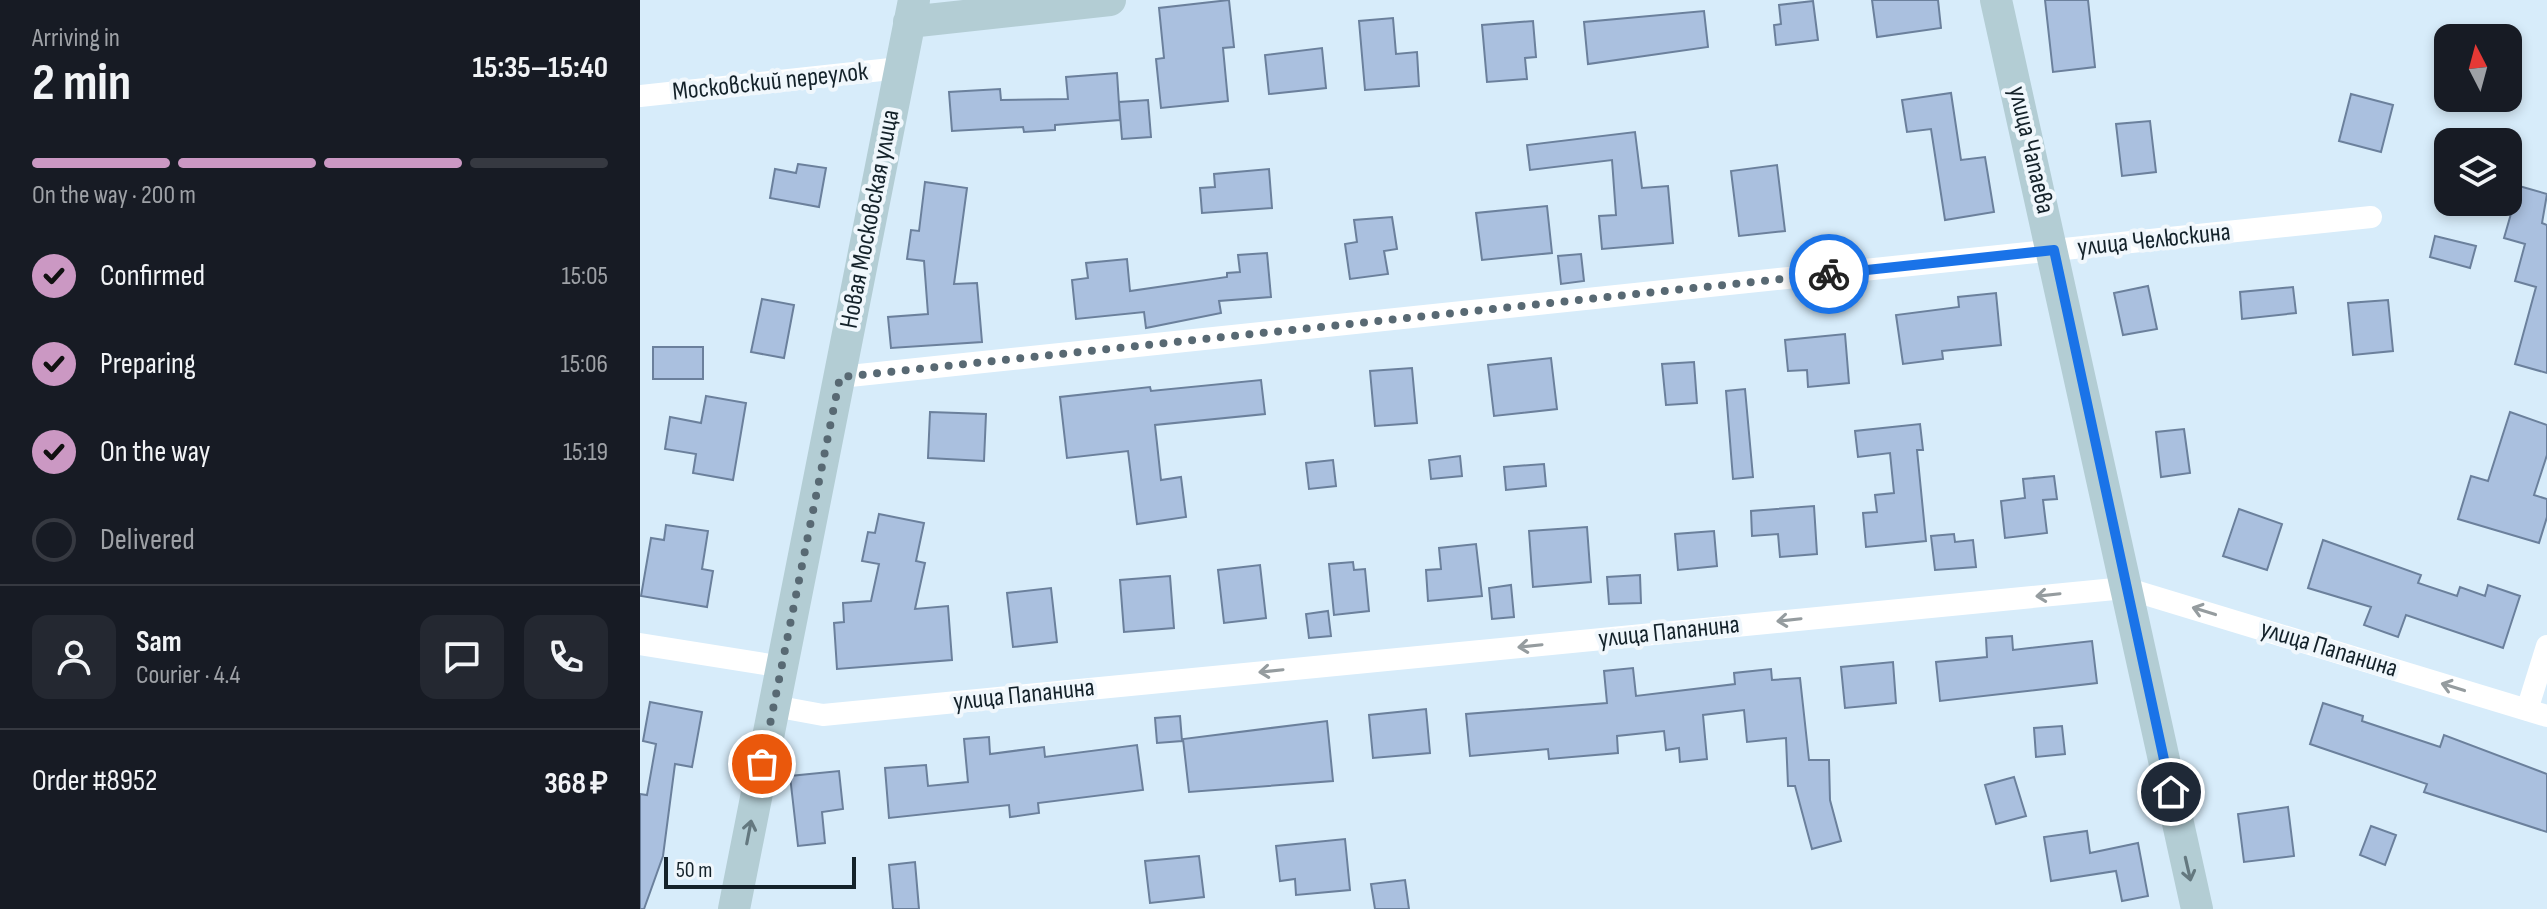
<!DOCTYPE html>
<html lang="en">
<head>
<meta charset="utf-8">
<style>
	:root { --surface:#171b24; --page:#242831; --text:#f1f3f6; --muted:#9ea1a6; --line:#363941; --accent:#cb98c3 }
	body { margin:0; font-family:"Sofia Sans Condensed",sans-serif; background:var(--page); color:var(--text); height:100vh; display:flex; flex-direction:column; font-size:30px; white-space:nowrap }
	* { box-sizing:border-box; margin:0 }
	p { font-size:26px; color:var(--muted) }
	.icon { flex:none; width:44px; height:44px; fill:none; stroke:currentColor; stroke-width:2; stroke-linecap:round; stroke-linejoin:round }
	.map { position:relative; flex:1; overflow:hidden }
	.drawer { display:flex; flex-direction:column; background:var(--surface); width:640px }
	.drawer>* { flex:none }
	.needle { width:52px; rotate:354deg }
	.controls { position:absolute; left:1794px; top:24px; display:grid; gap:16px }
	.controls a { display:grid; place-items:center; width:88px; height:88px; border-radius:16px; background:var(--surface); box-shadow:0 4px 12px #0003; font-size:40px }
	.scale { position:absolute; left:24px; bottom:20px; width:192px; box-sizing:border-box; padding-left:8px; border:4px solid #14222a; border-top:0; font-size:22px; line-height:28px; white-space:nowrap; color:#14222a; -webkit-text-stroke:6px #f0f7fc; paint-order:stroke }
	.pin { position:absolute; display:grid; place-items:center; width:68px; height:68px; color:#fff; margin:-34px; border:4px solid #fff; border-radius:50%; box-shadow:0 2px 8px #0007 }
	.courier { position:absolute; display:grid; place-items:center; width:80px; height:80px; margin:-40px; border:6px solid #1a73e8; border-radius:50%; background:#fff; color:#222; box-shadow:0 2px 10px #0007 }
	.headline em { font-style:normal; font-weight:700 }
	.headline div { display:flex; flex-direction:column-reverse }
	.headline { display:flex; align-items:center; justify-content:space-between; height:136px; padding:0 32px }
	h1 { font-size:52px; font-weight:700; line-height:60px }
	.bar { display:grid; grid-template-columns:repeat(4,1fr); gap:12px 8px; align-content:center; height:96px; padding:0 32px }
	.bar i { height:10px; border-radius:6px; background:var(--line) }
	.bar .on { background:var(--accent) }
	.bar p { grid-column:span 4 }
	.line { display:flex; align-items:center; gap:20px; padding:0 32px; border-top:2px solid var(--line) }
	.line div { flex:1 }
	.round { display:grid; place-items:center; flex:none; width:84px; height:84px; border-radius:16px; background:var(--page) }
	ol { padding:0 32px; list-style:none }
	li { display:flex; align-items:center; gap:24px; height:88px }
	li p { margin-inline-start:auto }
	li .icon { padding:8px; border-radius:50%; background:var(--accent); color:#111; stroke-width:4 }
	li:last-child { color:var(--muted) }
	li i { width:44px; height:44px; border:4px solid var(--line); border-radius:50% }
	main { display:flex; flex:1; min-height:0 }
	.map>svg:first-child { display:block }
</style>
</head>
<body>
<main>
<section class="drawer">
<div class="headline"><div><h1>2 min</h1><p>Arriving in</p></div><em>15:35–15:40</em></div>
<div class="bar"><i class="on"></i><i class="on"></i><i class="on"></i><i></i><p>On the way · 200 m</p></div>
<ol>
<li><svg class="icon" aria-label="check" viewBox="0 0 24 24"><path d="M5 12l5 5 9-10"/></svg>Confirmed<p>15:05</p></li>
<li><svg class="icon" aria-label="check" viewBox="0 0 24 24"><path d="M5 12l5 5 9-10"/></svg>Preparing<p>15:06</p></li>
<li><svg class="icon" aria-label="check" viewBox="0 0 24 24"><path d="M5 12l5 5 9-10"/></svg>On the way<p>15:19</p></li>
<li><i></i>Delivered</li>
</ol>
<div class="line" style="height:144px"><a class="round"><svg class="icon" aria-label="person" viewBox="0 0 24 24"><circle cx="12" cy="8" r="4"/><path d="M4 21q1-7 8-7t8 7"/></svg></a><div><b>Sam</b><p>Courier · 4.4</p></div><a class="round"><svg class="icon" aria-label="chat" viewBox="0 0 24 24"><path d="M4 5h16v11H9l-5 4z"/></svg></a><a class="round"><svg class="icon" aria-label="phone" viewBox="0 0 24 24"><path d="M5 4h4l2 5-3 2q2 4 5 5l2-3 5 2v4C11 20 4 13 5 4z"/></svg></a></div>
<div class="line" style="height:104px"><div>Order #8952</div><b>368 ₽</b></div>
</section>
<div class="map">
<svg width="1907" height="909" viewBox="0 0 1907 909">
	<rect width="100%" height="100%" fill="#d7ecfa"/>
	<!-- building -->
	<path fill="#aac0df" stroke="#6b809c" stroke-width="2" d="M589,0L594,47L583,48L588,101L521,108L516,59L524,58L519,8Z
		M1232,0H1298L1301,28L1237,37Z
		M1405,0H1448L1455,67L1413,72Z
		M1173,1L1178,40L1136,45L1134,25L1141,24L1139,5Z
		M1064,11L1068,47L948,64L944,22Z
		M753,18L756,54L777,52L779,86L725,90L719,21Z
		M893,21L896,57L885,58L887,79L847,82L842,25Z
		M682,48L686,88L629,94L625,55Z
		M477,73L480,120L415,125V130L384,132L383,127L312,131L309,92L360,89L361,100L428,99L426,77Z
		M1311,93L1321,160L1345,157L1354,212L1305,220L1291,129L1267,132L1262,100Z
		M1711,94L1753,105L1741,152L1699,141Z
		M508,100L511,137L482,139L479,102Z
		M1510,121L1516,172L1482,176L1476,124Z
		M995,132L1002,188L1028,186L1033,243L962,249L959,216L976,215L972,160L890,170L887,145Z
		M158,164L186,168L179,207L130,198L135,169L156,173Z
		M1137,165L1145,231L1099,236L1091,171Z
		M629,169L632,208L562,213L560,188L575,187L574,174Z
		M285,182L327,188L314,284L337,283L342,342L251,348L248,317L288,314L284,261L267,259L271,230L279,231Z
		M1879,186L1907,194L1902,223L1907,225V373L1875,364L1896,287L1875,281L1885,244L1864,238Z
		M907,206L912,253L842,260L836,213Z
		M752,217L757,249L744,251L748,274L710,279L705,244L717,242L714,220Z
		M1795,236L1836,246L1830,268L1790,257Z
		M627,253L631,297L579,301L581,313L506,328L504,312L436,319L432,280L448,278L446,263L487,259L490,291L587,277V273L600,272L598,255Z
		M941,254L944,281L921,284L918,256Z
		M1508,286L1517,329L1483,335L1474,293Z
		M1653,287L1656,313L1602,319L1600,292Z
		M1356,293L1361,345L1302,351L1303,359L1263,364L1256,315L1319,307L1318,297Z
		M122,299L154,305L144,358L111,352Z
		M1748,300L1753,351L1713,355L1708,303Z
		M1205,334L1209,383L1168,387L1167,370L1148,371L1145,340Z
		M13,347H63V379H13Z
		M911,358L917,409L854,416L848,365Z
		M1054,362L1057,403L1026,405L1022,364Z
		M772,368L777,423L735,426L730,371Z
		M621,380L625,414L515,425L521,480L541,477L546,517L497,524L488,451L427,458L420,397L510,387L511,391Z
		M1105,389L1113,477L1093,479L1086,391Z
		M66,396L106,403L93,480L53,473L56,454L25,449L30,417L61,423Z
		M290,412L346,414L344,461L288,458Z
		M1870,412L1907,425V455L1894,495L1907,499V517L1899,543L1818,519L1831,476L1848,481Z
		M1280,424L1283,450H1277L1286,541L1226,547L1223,513L1237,512L1235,495L1254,493L1250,453L1218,457L1215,431Z
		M1544,429L1550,473L1521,477L1516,432Z
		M820,456L822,476L791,479L789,460Z
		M693,460L696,486L669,489L666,463Z
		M904,464L906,486L866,490L864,467Z
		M1414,476L1417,499L1403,500L1407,533L1365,538L1361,501L1385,498L1383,479Z
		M1174,506L1177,554L1140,557L1138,534L1112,536L1111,511Z
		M1599,509L1642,524L1627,570L1583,556Z
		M239,514L284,523L276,561L285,563L275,609L308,606L312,660L197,669L194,623L204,622L203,603L231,601L239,564L222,561L228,532L235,533Z
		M26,525L68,531L62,569L73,571L67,607L1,596L11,538L24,540Z
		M947,527L951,582L893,587L889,531Z
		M1074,531L1077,566L1038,570L1035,534Z
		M1314,534L1315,542L1333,540L1336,567L1295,570L1291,536Z
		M1683,540L1781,575L1778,583L1817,596L1820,587L1845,596L1848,585L1880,596L1863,648L1766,615L1758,637L1724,625L1731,607L1668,588Z
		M836,544L842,596L788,601L786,570L801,569L799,548Z
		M713,562L714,570L725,569L729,611L694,615L689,564Z
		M620,565L626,618L584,623L578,570Z
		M1000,575L1001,603L969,604L967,577Z
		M530,576L534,628L484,632L480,580Z
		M871,585L874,617L852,619L849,588Z
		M411,588L417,642L373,647L367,593Z
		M688,611L691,636L669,638L666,614Z
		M1372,636L1373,650L1452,641L1457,683L1300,701L1296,662L1347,657L1346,638Z
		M1253,662L1256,703L1205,708L1201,667Z
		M993,668L996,696L1095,684L1094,673L1131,669L1132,680L1160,678L1169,760H1189L1190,800L1201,841L1172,849L1155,786H1148L1146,738L1107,742L1104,710L1063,715L1067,759L1040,762L1039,748L1026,750L1024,731L977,736L978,753L909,759L908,749L830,756L826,714L967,703L964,671Z
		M10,702L62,712L52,767L35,764L23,856L4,909H0V794L7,795L16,744L3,741Z
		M1683,703L1723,716L1722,721L1800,747L1804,735L1907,774V832L1784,792L1787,784L1670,744Z
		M786,709L790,753L733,758L729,715Z
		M540,716L542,741L517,743L515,718Z
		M687,721L693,781L549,792L543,739Z
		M1422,726L1425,754L1396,757L1394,728Z
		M349,737L350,754L404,747L405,757L497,745L503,790L398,803L399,813L370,817L369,805L249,818L245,768L286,765L288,786L328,782L324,739Z
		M199,771L203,809L182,812L185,843L158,846L150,776Z
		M1374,777L1386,816L1356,824L1345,785Z
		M1648,807L1654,856L1604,862L1598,814Z
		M1731,826L1756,835L1745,865L1720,855Z
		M1447,831L1450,853L1498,843L1508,896L1482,901L1476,871L1411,881L1404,837Z
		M705,839L710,890L656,895L655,879L640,881L636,846Z
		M559,856L564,897L510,903L505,861Z
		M275,862L279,909H253L249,865Z
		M765,880L769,909H735L731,884Z"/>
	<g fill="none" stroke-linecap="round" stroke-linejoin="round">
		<!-- street -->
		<path stroke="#fff" stroke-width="22" d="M0,96L260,68
			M200,377L1731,217
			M0,644L143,667
			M134,706L183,715L1485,588L1907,716
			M1887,710L1907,646"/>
		<!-- secondary -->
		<path stroke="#b3cdd4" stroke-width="32" d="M1356,0L1557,909
			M269,22L470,0
			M94,909L274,0"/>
	</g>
	<!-- one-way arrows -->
	<defs><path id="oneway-shaft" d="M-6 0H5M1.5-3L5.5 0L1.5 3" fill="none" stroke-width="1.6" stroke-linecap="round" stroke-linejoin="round" transform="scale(2)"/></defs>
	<g stroke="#959c9f">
		<use href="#oneway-shaft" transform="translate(1408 595) rotate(174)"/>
		<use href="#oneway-shaft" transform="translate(1564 611) rotate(-163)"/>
		<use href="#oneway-shaft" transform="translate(1149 620) rotate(174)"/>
		<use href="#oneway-shaft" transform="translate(890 646) rotate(174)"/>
		<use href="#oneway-shaft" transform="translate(631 671) rotate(174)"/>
		<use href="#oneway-shaft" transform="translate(1813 687) rotate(-163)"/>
	</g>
	<g stroke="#64787f">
		<use href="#oneway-shaft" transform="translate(109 832) rotate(-79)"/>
		<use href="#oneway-shaft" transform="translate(1548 869) rotate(77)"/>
	</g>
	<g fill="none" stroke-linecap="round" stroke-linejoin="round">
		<!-- done -->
		<path stroke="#586973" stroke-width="8" stroke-dasharray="0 14.4" d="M122,764L200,377L1189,274"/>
		<!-- route -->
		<path stroke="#1a73e8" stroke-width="10" d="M1189,274L1414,250L1531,792"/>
	</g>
	<g text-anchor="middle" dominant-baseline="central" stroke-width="8" stroke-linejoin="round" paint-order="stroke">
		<!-- street labels -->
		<g font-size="26" fill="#14222a" stroke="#f0f7fc">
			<text transform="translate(130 82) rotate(-6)">Московский переулок</text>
			<text transform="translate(1391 150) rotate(77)">улица Чапаева</text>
			<text transform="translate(230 219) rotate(-79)">Новая Московская улица</text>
			<text transform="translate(1514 240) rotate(-6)">улица Челюскина</text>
			<text transform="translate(1029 632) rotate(-6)">улица Папанина</text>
			<text transform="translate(1689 649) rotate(17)">улица Папанина</text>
			<text transform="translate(384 695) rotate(-6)">улица Папанина</text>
		</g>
	</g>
</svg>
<div class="controls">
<a><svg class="needle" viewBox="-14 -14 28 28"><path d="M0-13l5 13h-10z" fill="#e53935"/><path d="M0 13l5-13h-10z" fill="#9ea1a6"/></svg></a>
<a><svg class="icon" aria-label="layers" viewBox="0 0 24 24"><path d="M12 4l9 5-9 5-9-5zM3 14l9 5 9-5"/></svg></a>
</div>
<div class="scale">50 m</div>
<div class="pin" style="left:122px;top:764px;background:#ea580c"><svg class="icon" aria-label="bag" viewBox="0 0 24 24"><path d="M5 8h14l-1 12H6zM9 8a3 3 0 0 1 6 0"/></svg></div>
<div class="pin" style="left:1531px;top:792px;background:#1f2937"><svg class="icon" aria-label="home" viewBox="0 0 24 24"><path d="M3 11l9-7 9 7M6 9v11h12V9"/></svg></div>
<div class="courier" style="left:1189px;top:274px"><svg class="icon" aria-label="bike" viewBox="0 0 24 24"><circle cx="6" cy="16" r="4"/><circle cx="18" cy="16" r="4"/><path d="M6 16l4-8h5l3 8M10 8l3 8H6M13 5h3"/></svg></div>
</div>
</main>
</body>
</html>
